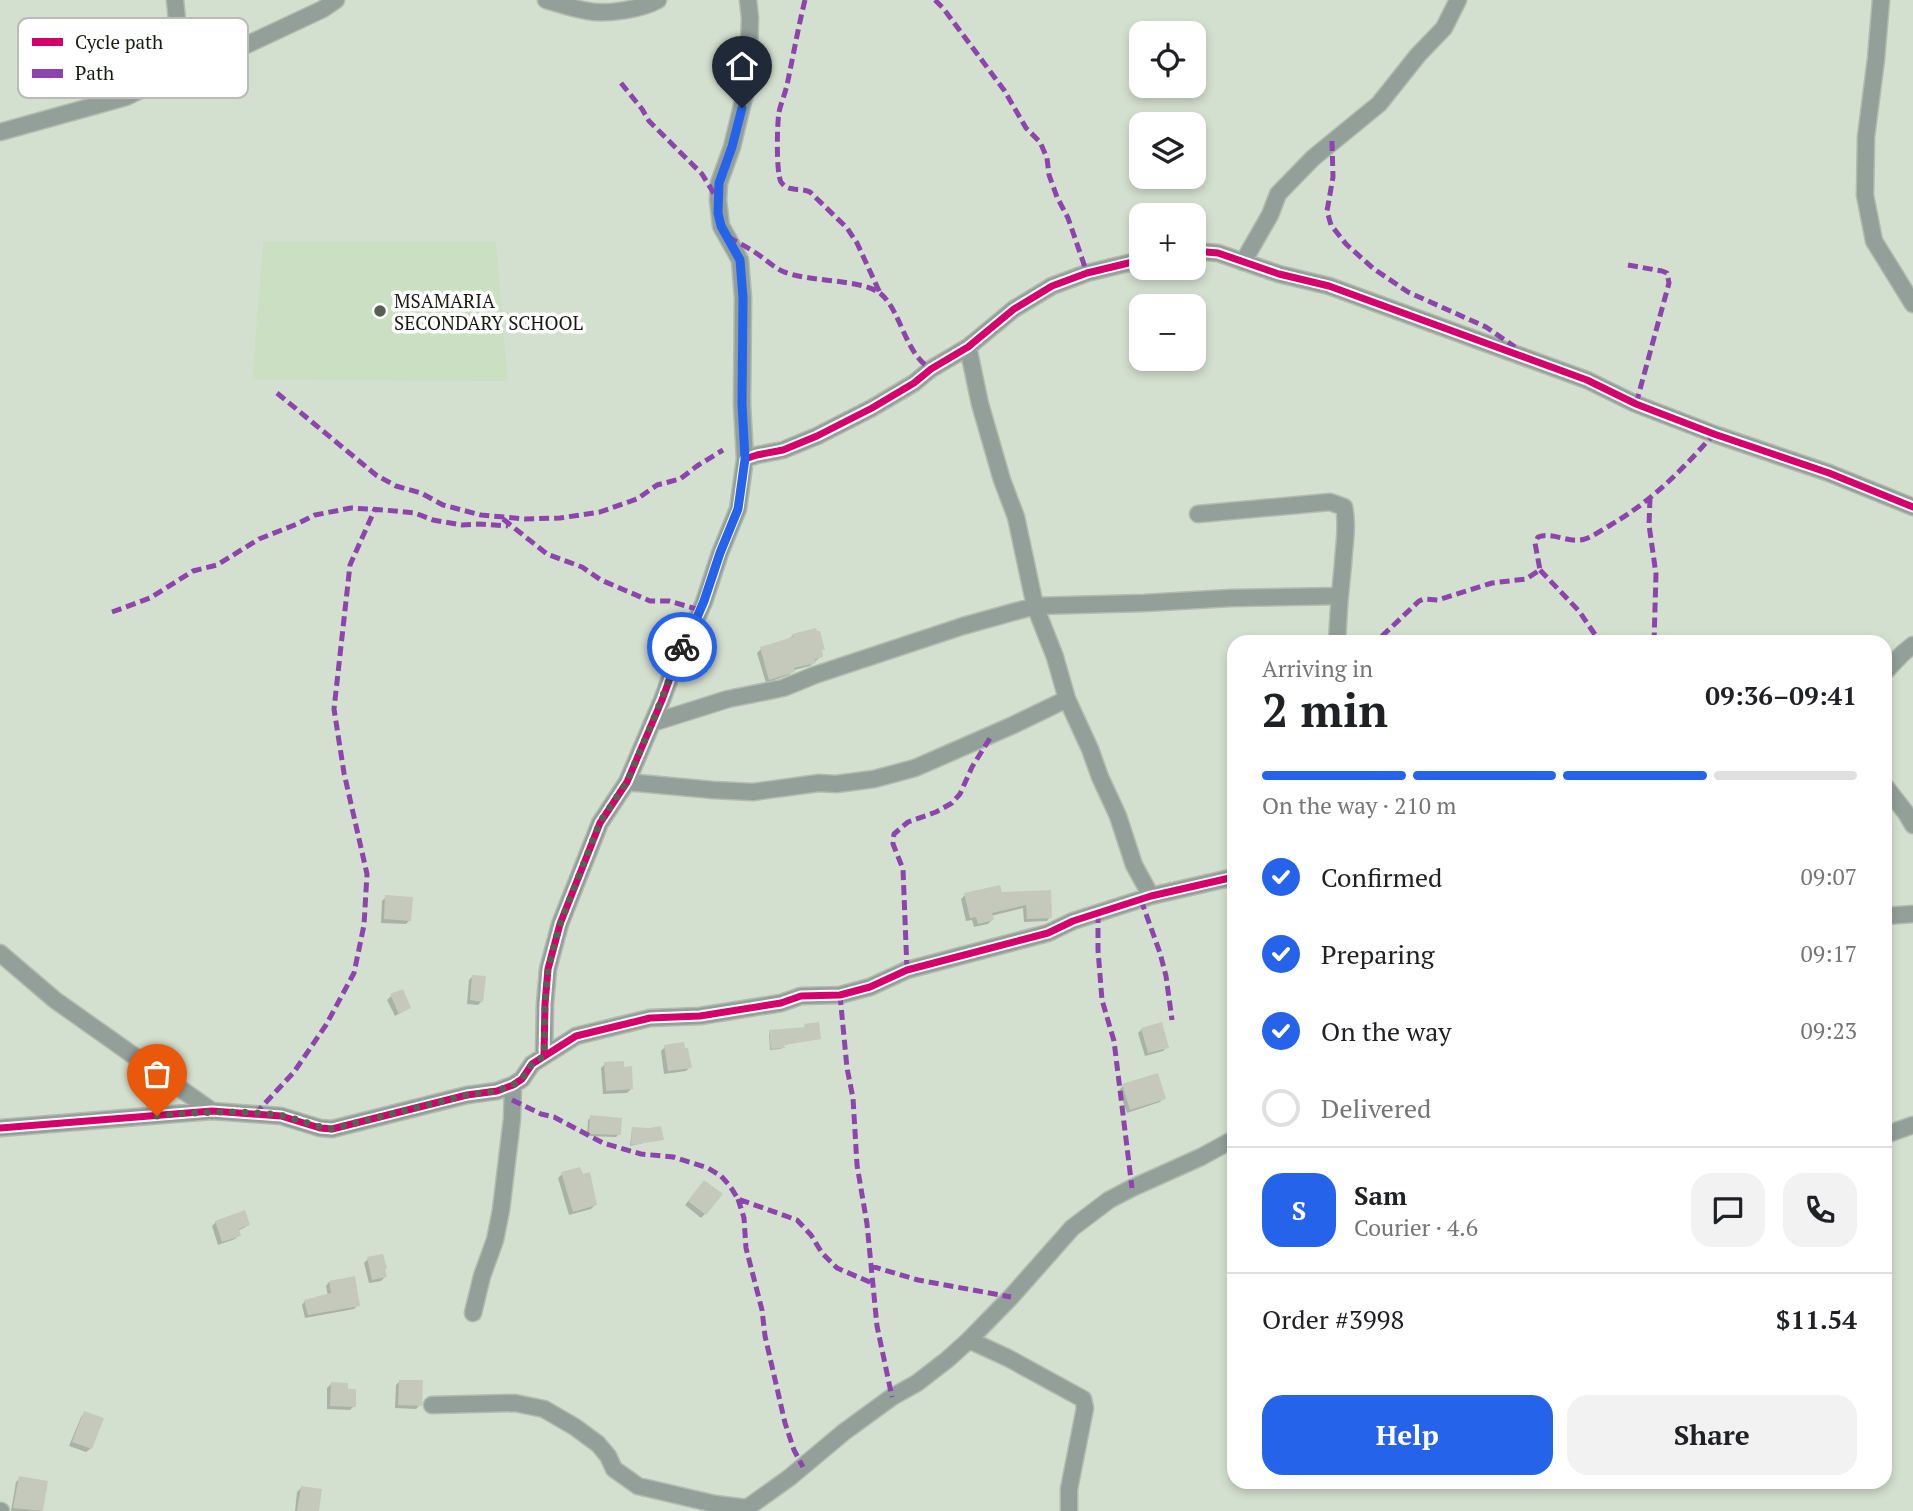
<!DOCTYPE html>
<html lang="en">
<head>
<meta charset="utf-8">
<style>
	:root { --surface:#fff; --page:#f2f2f2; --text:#202124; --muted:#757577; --line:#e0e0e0; --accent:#2563eb }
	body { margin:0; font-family:"PT Serif",serif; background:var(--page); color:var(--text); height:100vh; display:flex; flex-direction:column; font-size:26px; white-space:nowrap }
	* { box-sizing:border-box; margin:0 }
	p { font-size:23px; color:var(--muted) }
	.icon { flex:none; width:38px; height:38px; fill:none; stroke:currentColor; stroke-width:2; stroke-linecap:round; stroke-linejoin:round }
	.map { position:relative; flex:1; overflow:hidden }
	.drawer { position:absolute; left:1227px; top:635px; width:665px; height:854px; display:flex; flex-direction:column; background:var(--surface); border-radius:21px; box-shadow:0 4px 10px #0003 }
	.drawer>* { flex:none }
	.buttons { position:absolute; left:1129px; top:21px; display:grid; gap:14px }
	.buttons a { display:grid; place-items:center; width:77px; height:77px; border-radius:14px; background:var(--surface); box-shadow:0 4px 10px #0003; font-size:35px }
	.pin { position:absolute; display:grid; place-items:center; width:60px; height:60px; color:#fff; margin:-72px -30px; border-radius:50% 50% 50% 0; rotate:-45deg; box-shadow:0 0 7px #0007 }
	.pin .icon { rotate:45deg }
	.courier { position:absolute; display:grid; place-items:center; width:70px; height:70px; margin:-35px; border:5px solid #2563eb; border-radius:50%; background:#fff; color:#222; box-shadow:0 2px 9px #0007 }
	.headline em { font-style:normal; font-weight:700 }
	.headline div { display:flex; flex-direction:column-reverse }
	.headline { display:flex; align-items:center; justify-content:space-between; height:119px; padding:0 35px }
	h1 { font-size:46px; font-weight:700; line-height:52px }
	.bar { display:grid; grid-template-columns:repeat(4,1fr); gap:10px 7px; align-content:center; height:84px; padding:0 35px }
	.bar i { height:9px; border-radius:5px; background:var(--line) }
	.bar .current { background:var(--accent) }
	.bar p { grid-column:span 4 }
	.line { display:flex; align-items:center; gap:18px; padding:0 35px; border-top:2px solid var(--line) }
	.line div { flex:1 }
	.round { display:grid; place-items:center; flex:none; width:74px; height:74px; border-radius:21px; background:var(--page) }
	ol { padding:0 35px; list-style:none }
	li { display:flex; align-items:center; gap:21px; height:77px }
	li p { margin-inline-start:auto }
	li .icon { padding:7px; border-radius:50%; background:var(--accent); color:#fff; stroke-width:4 }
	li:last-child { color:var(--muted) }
	li i { width:38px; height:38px; border:4px solid var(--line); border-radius:50% }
	.action { display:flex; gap:14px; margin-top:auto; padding:14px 35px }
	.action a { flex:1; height:80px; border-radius:21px; background:var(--accent); color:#fff; font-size:28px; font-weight:700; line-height:80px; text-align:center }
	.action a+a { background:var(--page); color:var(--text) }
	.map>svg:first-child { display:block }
</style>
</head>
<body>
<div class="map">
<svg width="1913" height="1511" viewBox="0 0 1913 1511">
	<rect width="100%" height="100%" fill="#d4e0cf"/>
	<!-- built -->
	<path fill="#cbdfc2" d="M263,242H496L508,381L252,380Z"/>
	<!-- shadow -->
	<path fill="#0003" d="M793,635L823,649L820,652L821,656L810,666L794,670L789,675L766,683L757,653L761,649L789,639Z
		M1049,892L1050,917L1047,921L1024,922L1023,908L991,916L992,920L988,924L974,927L972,920L966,921L961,899L965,895Z
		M386,897L410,920L406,924L381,923L382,901Z
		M473,976L482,1001L478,1005L467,1004L469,980Z
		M391,996L409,1008L395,1016L387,1000Z
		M805,1026L818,1039L783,1045L781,1049L770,1050L769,1034L770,1032L804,1029Z
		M1142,1029L1167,1047L1163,1051L1145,1056L1138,1033Z
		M665,1047L690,1067L686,1071L664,1074L661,1051Z
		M605,1064L631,1089L627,1093L603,1094L601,1068Z
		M1123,1086L1164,1098L1160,1102L1127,1113L1119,1090Z
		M591,1117L619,1134L616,1137L587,1136L588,1120Z
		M632,1129L662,1139L630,1146Z
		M562,1174L595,1205L591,1209L569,1215L558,1178Z
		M700,1186L705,1214L701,1218L685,1205Z
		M216,1222L248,1225L244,1228L237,1231L239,1235L235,1239L218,1245L212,1226Z
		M368,1259L383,1270L385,1277L381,1281L369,1283L364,1263Z
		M329,1282L358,1305L354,1309L305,1318L302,1305L305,1301L328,1296L326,1286Z
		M400,1381L420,1405L416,1409L395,1408L396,1385Z
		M331,1384L354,1406L350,1410L327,1409V1388Z
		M85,1413L102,1419L90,1449L86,1452L69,1446L81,1417Z
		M20,1478L46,1482L41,1511H11L16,1482Z
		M301,1488L317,1511H295L297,1492Z"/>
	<!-- building -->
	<path fill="#c4c9bb" d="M816,628L817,631H820L825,650H822L823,657L815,659L816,663L794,668L795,672L769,680L760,647L793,637L792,634Z
		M1000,885L1002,892L1051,890L1052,918L1027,919L1026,905L992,913L994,920L978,924L976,917L970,918L964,893Z
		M385,895L413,897L411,921L384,919Z
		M472,975L486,976L483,1002L470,1000Z
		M403,989L411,1008L399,1014L390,994Z
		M819,1022L821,1039L784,1045L785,1048L771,1049L769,1030L805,1027L804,1024Z
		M1162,1022L1169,1048L1148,1053L1141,1028Z
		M684,1042L685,1048H688L692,1068L668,1071L664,1045Z
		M624,1061V1067L632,1066L633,1089L606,1091L604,1062Z
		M1158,1073L1166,1099L1130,1110L1122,1084Z
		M590,1115L622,1118L621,1135L589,1134Z
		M661,1126L664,1140L631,1145L632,1127L649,1128Z
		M580,1167L583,1174L590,1172L597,1205L573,1212L561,1172Z
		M704,1180L723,1194L706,1215L688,1201Z
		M245,1210L250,1225L239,1229L241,1236L222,1242L215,1221Z
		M383,1254L387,1268L385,1269L387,1277L372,1280L367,1257Z
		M355,1276L360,1306L308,1315L304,1300L331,1293L329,1281Z
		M399,1380H423L422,1406L398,1405Z
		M331,1382L348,1383V1389H356V1407L330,1406Z
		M84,1411L104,1418L92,1449L72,1442Z
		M19,1476L48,1481L43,1511L13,1508Z
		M301,1486L322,1489L319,1511H297Z"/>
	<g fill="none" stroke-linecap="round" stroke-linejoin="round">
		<defs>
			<path id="street" d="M175,0L182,70
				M546,0C560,4 574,9 588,11C606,15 642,9 658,0
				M1881,0L1876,59L1866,137L1865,195L1874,241L1913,304
				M0,132L126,97L182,70L242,47L323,9L336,0
				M1194,251L1218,253L1279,274L1329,286L1587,380L1636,404L1714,434L1829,473L1913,507
				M1243,262L1270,215L1278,194L1313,158L1379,104L1418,55L1444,28L1458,0
				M968,347L980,404L1002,480L1016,517L1035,606L1055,657L1067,699L1090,749L1100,777L1118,816L1134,865L1151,896
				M745,459L742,404L743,298L740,260L721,226L718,200L719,183L732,147L748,81L750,18L748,0
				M1198,514L1330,502L1344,507C1348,526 1344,545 1343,564C1340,590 1338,616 1337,642
				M1885,672L1902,654L1913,645
				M652,723L728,699L783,688L815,675L963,626L1035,606L1144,603L1231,598L1340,596
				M627,782L713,790L753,792L819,783L836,784L874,779L915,768L1011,726L1067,699
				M1885,786L1906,813L1913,825
				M1885,916L1913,914
				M0,953L55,1000L212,1111
				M544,1056L545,1004L548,969L560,924L600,823L627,782L662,700L681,648L689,636L704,602L720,553L738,509L745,459L757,455L783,450L817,436L872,408L914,383L931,369L968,347L1014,309L1052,286L1087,273L1141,260
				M0,1128L212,1111L281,1116L320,1128L332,1129L467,1095L497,1091L513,1085L522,1079L532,1064L576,1036L650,1018L700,1016L781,1003L801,996L840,995L870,987L907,970L1048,933L1073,921L1151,896L1234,877
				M1885,1135L1913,1125
				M473,1313L482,1276L495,1240L501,1210L512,1119L513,1085
				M969,1340L1008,1358L1083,1399L1085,1408L1069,1489V1511
				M432,1405L515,1403L544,1409L575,1427L598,1444L608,1456L614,1469L638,1486L715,1504L747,1508
				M0,1511H1
				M739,1511L747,1508L789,1478L844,1432L892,1397L917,1383L948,1359L969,1340L1011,1297L1072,1228L1109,1200L1132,1188L1201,1157L1234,1139"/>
		</defs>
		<!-- street casing -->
		<use href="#street" stroke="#b2bbae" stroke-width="19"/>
		<!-- street -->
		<use href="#street" stroke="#92a099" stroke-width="16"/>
		<!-- quiet -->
		<path stroke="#8e44ad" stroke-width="5" stroke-dasharray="10 5" stroke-linecap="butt" d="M805,0C798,28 793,57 787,85C785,94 781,103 779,112C777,124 776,173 781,182C788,193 801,187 810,192L847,228L857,243L880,293
			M935,0L943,8L1004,90L1026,128L1040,142L1047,158L1049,175L1057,197L1068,218L1087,273
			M621,83L642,109L649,121L702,174L718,200
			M1332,141L1333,177L1327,211L1331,225L1346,244L1374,269L1408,292L1486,327L1515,347
			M728,237C737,242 747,247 756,253C765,259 772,266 782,271C809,283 861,278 881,294C901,311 905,354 931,369
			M1628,265L1662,271L1667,273L1669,283L1636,404
			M277,393L376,475L396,486L421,493L443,505L481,515L525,519L560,518L600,512L637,499L657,485L680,479L697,466L723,450
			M1650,498L1649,525L1656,574L1654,642
			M503,519L547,554L582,567L601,580L650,601H669L700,610
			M1540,570L1579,611L1600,642
			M112,612L150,598L193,571L217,565L259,539L297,524L315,515L351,508L384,510L415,513L433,520L462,525L479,524L508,526
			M1368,642L1381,637L1419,601L1424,599L1438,600L1492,583L1526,579L1540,570L1535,543L1538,537C1553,532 1566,542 1580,540C1590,539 1600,531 1609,526C1653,500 1680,472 1714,434
			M1141,900L1160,953L1166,976L1172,1020
			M1098,913V950L1102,1000L1114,1041L1132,1188
			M907,970L903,869L893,844L894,834L908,822L936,812L952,803L960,794L972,767L992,735
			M840,995L847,1068L853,1098L857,1165L867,1224L877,1326L892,1397
			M512,1100L541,1114L554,1117L603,1143L641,1154L673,1157L708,1168L721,1176L730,1186L738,1199L797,1220L811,1235L822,1253L837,1268L872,1283
			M255,1114L294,1072L326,1025L354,973L364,925L367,874L344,773L334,709L350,565L375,509
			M738,1199L744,1218L746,1248L762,1310L765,1336L785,1423L794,1450L803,1467
			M871,1266L918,1280L1011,1297
			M1885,1310L1890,1317"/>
		<defs>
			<path id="cycleway" d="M1194,251L1218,253L1279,274L1329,286L1587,380L1636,404L1714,434L1829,473L1913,507
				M544,1056L545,1004L548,969L560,924L600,823L627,782L662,700L681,648L689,636L704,602L720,553L738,509L745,459L757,455L783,450L817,436L872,408L914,383L931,369L968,347L1014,309L1052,286L1087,273L1141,260
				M0,1128L212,1111L281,1116L320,1128L332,1129L467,1095L497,1091L513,1085L522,1079L532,1064L576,1036L650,1018L700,1016L781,1003L801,996L840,995L870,987L907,970L1048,933L1073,921L1151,896L1234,877"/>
		</defs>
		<!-- cycleway casing -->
		<use href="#cycleway" stroke="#fff" stroke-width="11"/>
		<!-- cycleway -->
		<use href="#cycleway" stroke="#d6006c" stroke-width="7"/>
	</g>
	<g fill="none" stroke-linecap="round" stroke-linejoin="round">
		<!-- done -->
		<path stroke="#586154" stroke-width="7" stroke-dasharray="0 12.6" d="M157,1116C198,1112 238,1110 279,1115C297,1118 314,1127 332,1129L467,1095L497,1091L513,1085L522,1079L532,1064L544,1056L545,1004L548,969L560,924L600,822L627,782L652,723L682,647"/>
		<!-- route -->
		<path stroke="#2563eb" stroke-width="9" d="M682,647L689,636L704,601L720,553L738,509L745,459L742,404L743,298L740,260L721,226L718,213L719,183L732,147L742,108"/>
	</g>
	<!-- markers -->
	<circle fill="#586154" stroke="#fff" stroke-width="2.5" cx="380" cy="311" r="7"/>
	<g text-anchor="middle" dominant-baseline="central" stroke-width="7" stroke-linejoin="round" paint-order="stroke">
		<!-- poi labels -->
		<g font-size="19" fill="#151c11" stroke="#fff" text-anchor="start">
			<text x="394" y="300">MSAMARIA<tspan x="394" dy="22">SECONDARY SCHOOL</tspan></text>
		</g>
	</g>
	<!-- legend -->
	<rect x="18" y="18" width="230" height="80" rx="10" fill="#fff" stroke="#b9bbb8" stroke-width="2"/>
	<rect x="32" y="38" width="31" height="8" fill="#d6006c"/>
	<rect x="32" y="69" width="31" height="9" fill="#8e44ad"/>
	<g font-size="19" fill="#151c11">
		<text x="75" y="49">Cycle path</text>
		<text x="75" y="80">Path</text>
	</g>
</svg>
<div class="buttons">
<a><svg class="icon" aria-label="locate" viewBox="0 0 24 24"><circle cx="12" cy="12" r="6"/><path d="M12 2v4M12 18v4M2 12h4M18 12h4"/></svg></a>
<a><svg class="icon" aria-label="layers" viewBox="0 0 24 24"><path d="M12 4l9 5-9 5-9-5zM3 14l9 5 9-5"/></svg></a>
<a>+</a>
<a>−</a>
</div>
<div class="pin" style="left:157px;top:1116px;background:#ea580c"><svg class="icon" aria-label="bag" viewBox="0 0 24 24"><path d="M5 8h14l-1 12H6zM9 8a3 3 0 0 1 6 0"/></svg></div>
<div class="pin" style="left:742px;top:108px;background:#1f2937"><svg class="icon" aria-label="home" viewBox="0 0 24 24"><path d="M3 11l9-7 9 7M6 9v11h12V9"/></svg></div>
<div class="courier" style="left:682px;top:647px"><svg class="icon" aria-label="bike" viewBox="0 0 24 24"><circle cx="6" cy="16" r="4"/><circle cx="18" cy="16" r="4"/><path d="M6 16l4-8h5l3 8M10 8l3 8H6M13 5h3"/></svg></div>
<section class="drawer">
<div class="headline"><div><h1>2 min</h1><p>Arriving in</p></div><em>09:36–09:41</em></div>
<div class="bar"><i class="current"></i><i class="current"></i><i class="current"></i><i></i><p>On the way · 210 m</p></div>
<ol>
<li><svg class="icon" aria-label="check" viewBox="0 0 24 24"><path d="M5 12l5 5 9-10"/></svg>Confirmed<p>09:07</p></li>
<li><svg class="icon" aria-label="check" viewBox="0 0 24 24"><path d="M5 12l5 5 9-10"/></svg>Preparing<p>09:17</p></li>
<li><svg class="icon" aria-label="check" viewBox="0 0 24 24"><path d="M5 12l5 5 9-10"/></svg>On the way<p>09:23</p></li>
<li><i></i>Delivered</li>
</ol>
<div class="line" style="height:126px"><b class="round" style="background:var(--accent);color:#fff">S</b><div><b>Sam</b><p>Courier · 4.6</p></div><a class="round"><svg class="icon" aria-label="chat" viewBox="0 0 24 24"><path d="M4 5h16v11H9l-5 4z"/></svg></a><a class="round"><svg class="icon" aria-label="phone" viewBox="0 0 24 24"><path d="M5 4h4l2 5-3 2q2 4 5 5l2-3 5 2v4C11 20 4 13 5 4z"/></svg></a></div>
<div class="line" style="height:91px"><div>Order #3998</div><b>$11.54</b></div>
<div class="action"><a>Help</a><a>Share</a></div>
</section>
</div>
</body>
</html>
